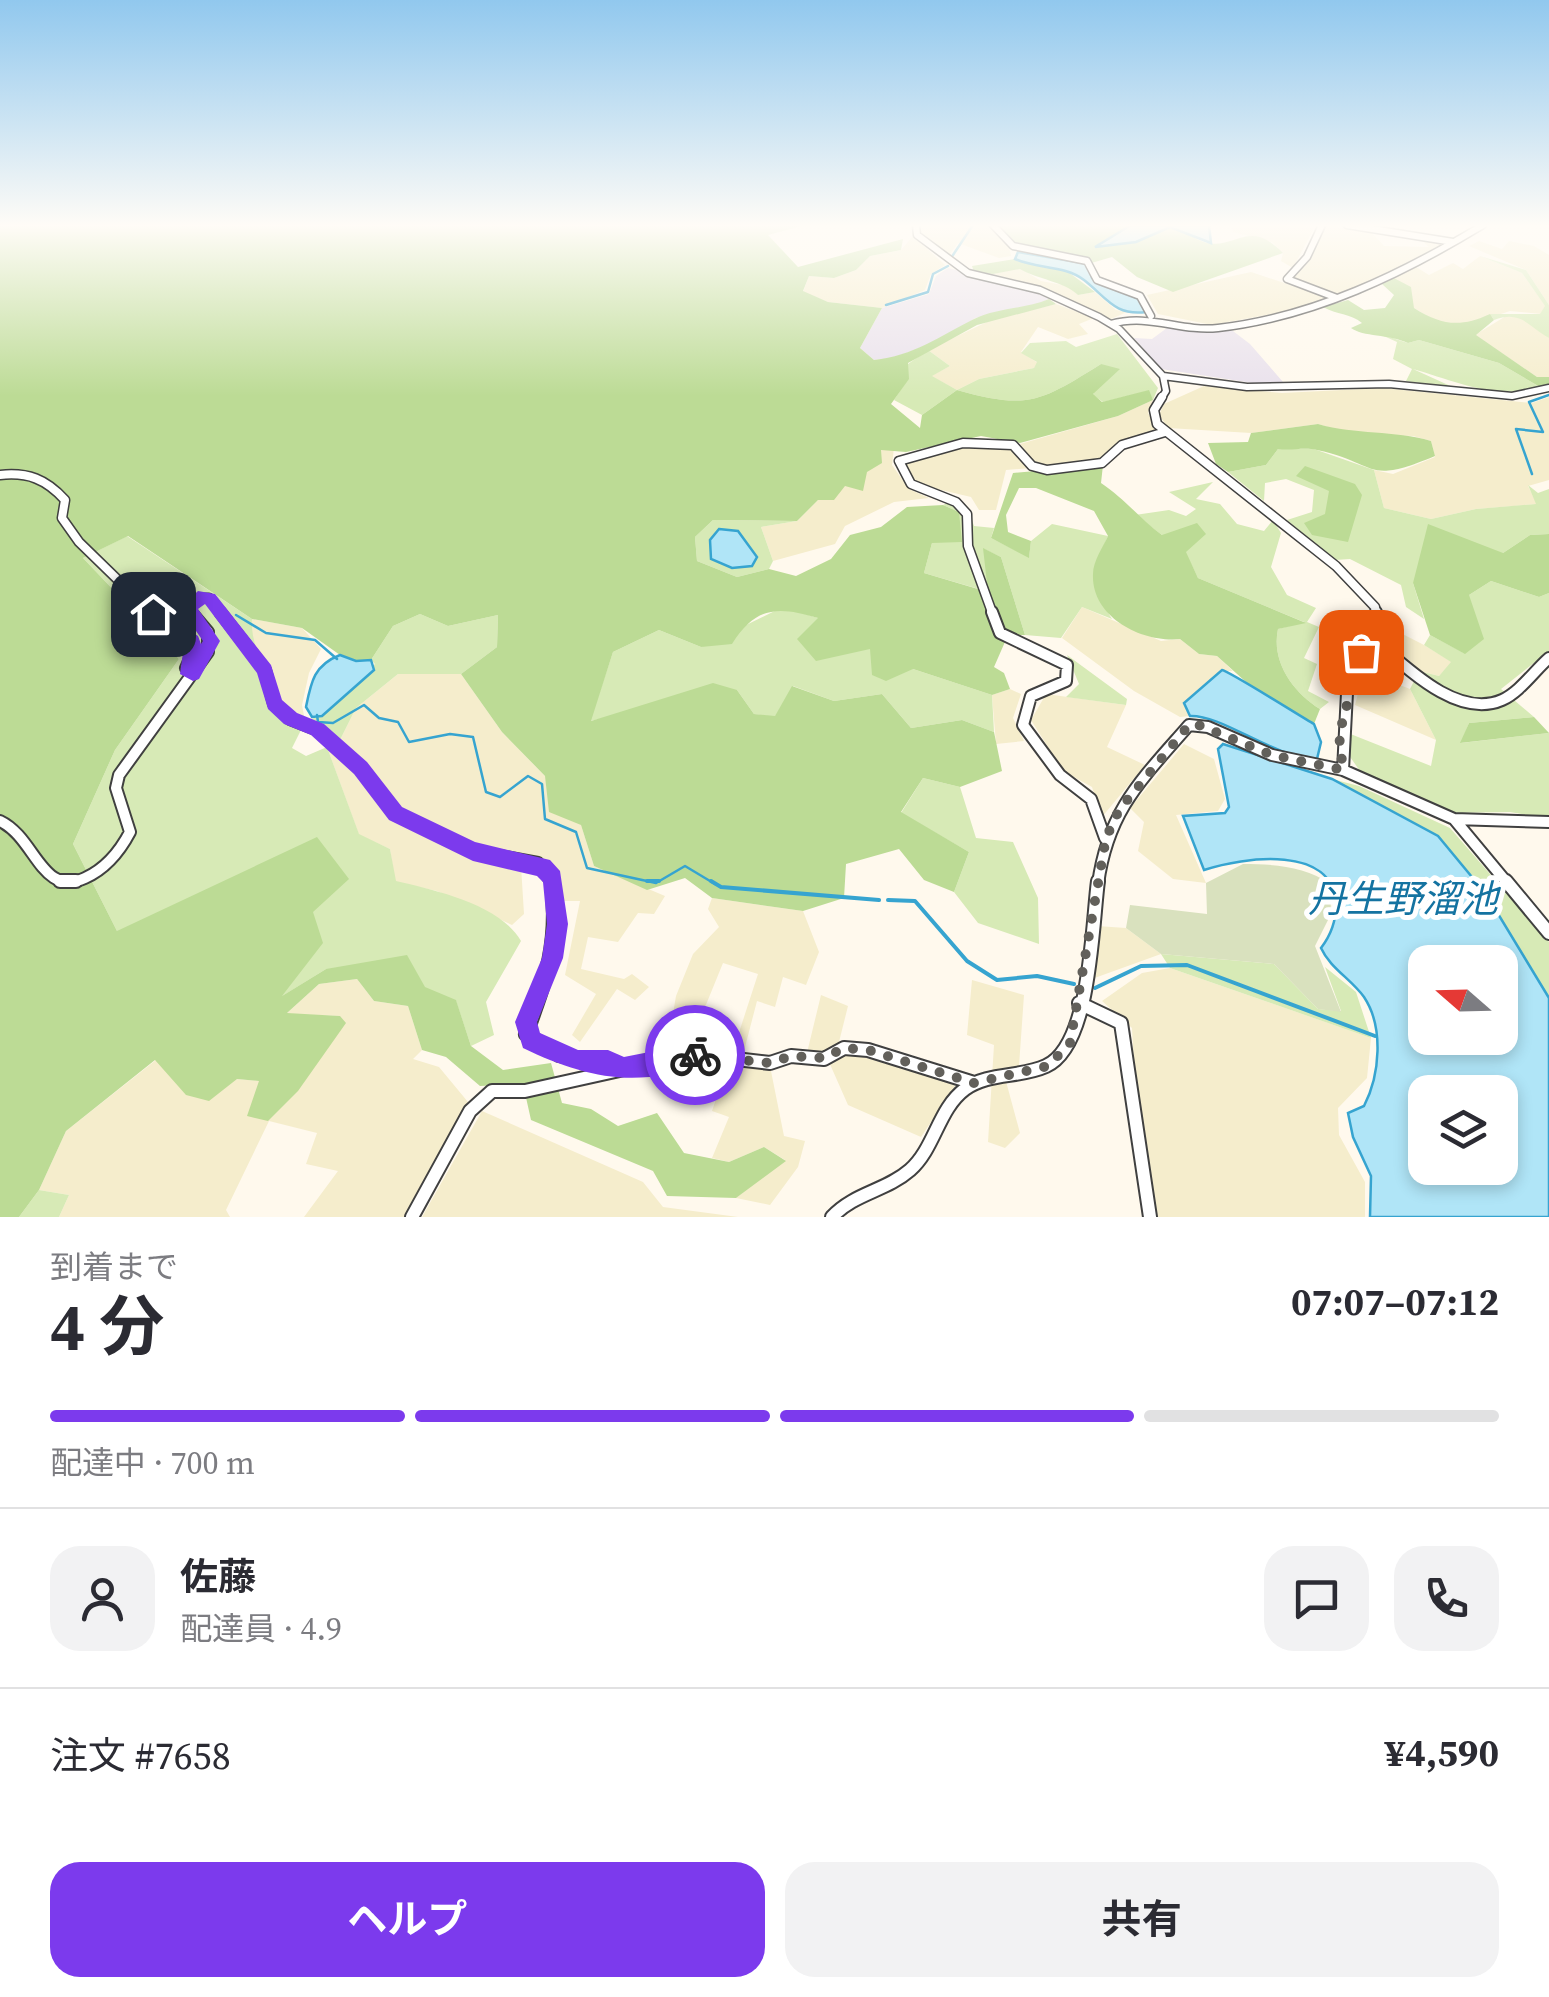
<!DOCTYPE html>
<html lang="ja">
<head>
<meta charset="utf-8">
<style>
	:root { --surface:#fff; --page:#f2f2f3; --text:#2b2b33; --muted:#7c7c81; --line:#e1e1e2; --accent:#7c3aed }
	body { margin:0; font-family:"Source Serif 4","Noto Sans JP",serif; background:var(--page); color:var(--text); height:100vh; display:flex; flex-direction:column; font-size:38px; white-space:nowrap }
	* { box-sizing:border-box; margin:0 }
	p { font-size:32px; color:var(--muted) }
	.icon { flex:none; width:55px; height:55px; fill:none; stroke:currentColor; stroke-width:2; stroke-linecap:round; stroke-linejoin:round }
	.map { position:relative; height:1217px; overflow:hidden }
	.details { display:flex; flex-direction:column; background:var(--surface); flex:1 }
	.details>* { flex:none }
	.needle { width:65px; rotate:290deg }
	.tools { position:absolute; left:1408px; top:945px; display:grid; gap:20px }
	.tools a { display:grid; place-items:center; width:110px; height:110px; border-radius:20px; background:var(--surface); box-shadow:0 5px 15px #0003; font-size:50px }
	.pin { position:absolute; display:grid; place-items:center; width:85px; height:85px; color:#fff; margin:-42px; border-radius:20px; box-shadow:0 5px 15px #0006 }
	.courier { position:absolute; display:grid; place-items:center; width:100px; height:100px; margin:-50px; border:8px solid #7c3aed; border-radius:50%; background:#fff; color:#222; box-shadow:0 2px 12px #0007 }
	.summary em { font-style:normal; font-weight:700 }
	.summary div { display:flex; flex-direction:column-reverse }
	.summary { display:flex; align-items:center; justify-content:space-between; height:170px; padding:0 50px }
	h1 { font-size:65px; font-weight:700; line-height:75px }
	.bar { display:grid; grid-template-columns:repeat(4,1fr); gap:15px 10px; align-content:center; height:120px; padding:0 50px }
	.bar i { height:12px; border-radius:8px; background:var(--line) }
	.bar .selected { background:var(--accent) }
	.bar p { grid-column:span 4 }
	.line { display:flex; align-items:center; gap:25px; padding:0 50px; border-top:2px solid var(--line) }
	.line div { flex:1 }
	.round { display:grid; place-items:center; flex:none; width:105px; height:105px; border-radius:30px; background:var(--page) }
	.cta { display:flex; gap:20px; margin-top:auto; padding:20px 50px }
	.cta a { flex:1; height:115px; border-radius:30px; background:var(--accent); color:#fff; font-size:40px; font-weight:700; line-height:115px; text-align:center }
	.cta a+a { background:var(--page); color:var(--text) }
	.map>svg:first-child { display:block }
</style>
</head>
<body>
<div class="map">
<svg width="1549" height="1217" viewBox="0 0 1549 1217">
	<rect width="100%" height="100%" fill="#fff9ed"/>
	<!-- industrial -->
	<path fill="#e9e1ec" d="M948,268L1026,288L1049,299L1024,310L975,318L949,337L893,358L874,360L860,348L882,308L929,294L936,276Z
		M1171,325L1229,328L1250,344L1283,382L1259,384L1161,369L1134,338L1152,339Z"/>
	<!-- farmland -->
	<path fill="#f5edcc" d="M921,225H989L1009,246L1011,256L999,258L958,243L948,257L920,233Z
		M1232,225H1300L1314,228L1293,268L1281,261L1283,253L1272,242L1233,232Z
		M1328,225L1372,233L1384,246L1429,247L1421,240L1450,243L1430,258L1336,295L1293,279L1312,258L1320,229Z
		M913,236L945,265L931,274L925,290L882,308L828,302L803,292L809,276L834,278L856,270L870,256L901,250Z
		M1479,241L1502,249L1509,241L1534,246L1549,255V305L1526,270L1469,246Z
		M1480,256L1522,273L1546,307L1541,314L1510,311L1467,325L1437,322L1414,308L1392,277L1416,267L1429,275L1453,263L1463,269Z
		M1020,268L1041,281L1068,286L1078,295L1095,292L1116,310L1127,312L1111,319L1031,284L993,274Z
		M1251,272L1329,298L1293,310L1212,325L1158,314L1147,295Z
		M1056,304L1094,318L1079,324L1088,334L1068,339L1038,327L1021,352L1038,363L1034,368L979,379L957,390L931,376L950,366L928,350L991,320Z
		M1506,316L1527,318L1549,338V377H1537L1475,335Z
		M1204,386L1282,393L1383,388L1532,403L1549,397V480L1528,486L1537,504L1476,509L1431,519L1384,508L1374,470L1393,474L1435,457L1431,441L1413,436L1351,434L1318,424L1251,433L1168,428L1159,415L1164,404Z
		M1153,400L1148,413L1160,432L1117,444L1099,462L1048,467L1034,462L1020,444L1118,416Z
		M959,446L1013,448L1031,468L1006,470L996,510H979L971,497L916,484L905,463Z
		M894,448L892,465L909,489L929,498L894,502L845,526L835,544L773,561L761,527L797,521L818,500L867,472L880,450Z
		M1082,607L1161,641L1180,639L1199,654L1217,656L1233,671H1222L1184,703L1190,716L1180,717L1134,691L1062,638Z
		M252,619L302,628L321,649L309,673L302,705L305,721L276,701L251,641Z
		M1383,624L1424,645L1452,662L1439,676L1419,671L1385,644Z
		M1364,671L1410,689L1436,740L1355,705Z
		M398,674H461L502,732L545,776L581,825L594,866L665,896L654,914L638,913L618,942L588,937L581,969L624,979L632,974L649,987L635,1000L617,989L580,1042L572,1035L596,994L565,975L580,901H558L557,872L543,858L481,848L400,806L339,742L356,708Z
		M1010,689L1021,694L1013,718L1024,741L996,744L992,695Z
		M1046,694L1126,705L1107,747L1145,765L1102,817L1092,787L1063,771L1031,720Z
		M1184,744L1214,759L1225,799L1218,811L1176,815L1206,883L1173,879L1138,851L1144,822L1130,808Z
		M327,747L355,769L391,818L479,861L521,866L524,914L512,925L437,891L395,882L390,849L359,835Z
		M712,898L803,911L819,952L806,985L783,977L775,1007L757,1001L744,1051H733L758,974L723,963L701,1017H691L682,1042L668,1043L676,996L693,954L719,927L708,909Z
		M1097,926L1126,928L1161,954L1089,980Z
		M1170,968L1371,1038L1367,1078L1338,1108L1339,1135L1365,1182V1217H1154L1136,1107L1132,1028L1102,1001L1142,973Z
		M357,979L374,1001L408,1006L422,1050L413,1059L439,1067L468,1102L404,1217H304L338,1171L306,1164L317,1133L269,1121L226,1210L230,1217H59L69,1195L39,1190L66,1131L156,1060L186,1094L237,1079L260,1081L340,1016L286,1014L319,984Z
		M972,980L1024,995L1019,1066L1004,1074L1020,1133L1005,1148L988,1142L994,1045L967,1035Z
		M821,995L848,1006L837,1050L957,1083L921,1137L848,1105L829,1062L805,1061Z
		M727,1066H770L784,1136L805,1141L798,1167L770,1205L736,1198L785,1160L764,1147L729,1162L712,1158L729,1117L712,1111Z
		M482,1111L643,1182L663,1207L738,1217H422Z"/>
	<!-- green -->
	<path fill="#d7eab6" d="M1480,256L1526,270L1549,305V338C1528,326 1521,310 1494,320L1490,314H1540L1545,306L1522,273Z
		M1377,333L1408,343L1419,340L1499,363L1540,387C1497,401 1455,381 1413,369L1457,389L1406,381L1412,369L1393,359L1397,342Z
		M1117,334L1158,388L1153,400L1148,391L1103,402L1093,395L1101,364C1040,402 1028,410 957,390L922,415L894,400L908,379V364L928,350L950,366L932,376L957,390L979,379L1034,368L1037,362L1021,353L1030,343L1066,341L1076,347Z
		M1278,449H1314L1374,470L1384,508L1431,519L1476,509L1536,504L1528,485L1538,493L1549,489V534L1530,535L1503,553L1413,583L1424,619L1406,607L1401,585L1350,559L1335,560L1287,520L1312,512L1314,490L1286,479L1265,483L1264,501L1228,472L1266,465Z
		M1213,482L1196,499L1220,504L1237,524L1264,531L1273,520L1281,533L1271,567L1287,595L1316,608L1307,622L1319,627L1304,658L1317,664L1308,691L1329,702L1320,709C1293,692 1271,662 1278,629L1304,622L1198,578L1185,552L1135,515L1169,510L1186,516L1196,509L1169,492Z
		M957,498L969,511L974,526L994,528L991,538L1029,557L1031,541L1052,524L1108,536C1090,575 1089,582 1112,619L1082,607L1061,638L1025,635L1001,557L984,549L989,592L924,573L932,543L959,512L943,505Z
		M713,520L797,521L761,527L773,561L769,569L737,577L697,561L695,537Z
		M127,536L252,619C250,649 270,671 276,701L304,721L322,716L375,664L371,660L393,626L420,614L448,626L498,615L497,647L461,674H398L356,708L339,742L319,725L305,722L292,748L306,756L327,747L359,834L390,849L396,881C434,890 500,904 521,941L486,1002L494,1035L471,1046L456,1001L326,969L279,998L117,931L73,844L115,750L179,659L83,558Z
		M1491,581L1539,597L1549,593V651L1501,689L1534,717L1469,723L1461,743L1549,733V819L1510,812L1445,813L1360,771L1348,754V733L1431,766L1436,740L1410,689L1419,671L1439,676L1451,662L1424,645L1430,635L1464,653L1469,595Z
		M783,607L818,618L913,669L992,695L994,732L962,720L911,728L882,694L834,701L793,686L775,717L754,714L737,690L590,721L613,652L659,630L701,647Z
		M1067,655L1127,699L1126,705L1066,697L1079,684Z
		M923,778L960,787L976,838L1013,842L1038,898L1039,944L978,923L954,892L969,852L901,813Z
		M1332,779L1359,786L1450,828L1549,942V998L1486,894L1438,836Z
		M1161,954L1274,964L1318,1009L1341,1011L1325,967L1356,992L1371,1038L1170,968Z
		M39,1190L69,1195L59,1217H19Z"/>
	<!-- forest -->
	<path fill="#bcdb95" d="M0,225H805L768,235L798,267L903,239L901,250L870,256L856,270L834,278L809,276L803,291L828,302L882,308L860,348L874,360C913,356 940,336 974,319C997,308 1025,309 1049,299L1056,304L977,325L908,363L909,379L891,404L920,428L922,415L957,390C1028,410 1040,402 1101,364L1120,369L1093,394L1102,402L1149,390L1153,400L1118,416L1020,443L981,436L906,452L881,450L882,463L867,472L863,491L845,486L834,500H818L797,521L713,520L695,537L697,561L737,577L769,569L796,576L831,559L850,535L881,527L907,507L943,505L959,512L962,542L932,543L924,573L988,592L983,548L1001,557L1025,635H1008L994,667L1004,673L1010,689L992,695L913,669L886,681L872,675L870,649L816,661L797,639L818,618C778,606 756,606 732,644L701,647L659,630L613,652L591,721L713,683L737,690L754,714L775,716L792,686L834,701L882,694L911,728L962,720L994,732L1002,771L960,787L923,778L901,812L969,852L954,892L924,880L899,849L846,864L844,898L803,911L712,898L685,878L647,890L594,866L581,825L549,812L545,776L502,732L461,674L497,647L498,615L448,626L420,614L393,626L371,660L356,661L340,655L302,628L252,619L128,536L83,558L179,659L115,750L73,844L117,931L317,837L349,879L313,912L323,943L282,996L326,969L407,955L425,987L456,1000L471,1046L503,1070L551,1063L562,1103L591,1109L618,1126L657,1113L684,1153L729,1162L764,1147L786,1161L736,1198L667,1196L653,1171L531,1120L523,1084L480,1086L446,1057L422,1050L408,1006L374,1001L357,979L319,984L287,1013L340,1016L346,1023L298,1091L268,1121L247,1116L259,1081L237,1079L209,1101L186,1095L155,1060L66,1131L39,1190L19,1217H0Z
		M994,225H1131L1112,245L1170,227C1184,230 1195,240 1207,243C1236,249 1249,218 1283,253L1173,292L1137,277L1112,257L1088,264L1018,252Z
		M1015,259L1067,271L1095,292L1078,295C1063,281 1039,280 1020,269L993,274L974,272L972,266Z
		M1392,277L1411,287L1414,308C1441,325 1460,328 1490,314L1494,320L1476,335L1537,377H1549V385L1540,387L1499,363L1419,340L1408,343C1389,334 1363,337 1351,328L1362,323C1350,313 1337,315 1323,307L1348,300L1364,310L1385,308L1394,295L1382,284Z
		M1318,424C1356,435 1394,430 1431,441L1435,456C1364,486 1379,463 1317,450C1304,447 1291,451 1278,449L1266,465L1228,472L1216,464L1208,443L1248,442L1251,433Z
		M1103,465L1101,483C1125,499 1139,518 1162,535L1197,523L1206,534L1186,552L1198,578L1306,623L1278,629C1271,662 1293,692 1320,709L1314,724L1265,699L1217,656L1199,654L1180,639C1142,643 1091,617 1093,574C1093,561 1103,547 1108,536L1094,511L1036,488H1019L1006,515L1008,532L1031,541L1029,558L991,538L1013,473Z
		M1305,466L1355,484L1362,495L1348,542L1312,535L1304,523L1325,514L1329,491L1296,476Z
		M1428,524L1503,553L1530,535L1549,534V593L1539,597L1491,581L1469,595L1484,639L1465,654L1430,635L1413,583Z
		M1534,717L1549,733L1460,743L1469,723Z"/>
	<!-- cemetery -->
	<path fill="#d9e1be" d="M1243,864C1272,864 1306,866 1330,884L1331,914L1315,946L1341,1012L1318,1009L1274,964L1161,954L1126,928L1130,905L1207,914L1206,883Z"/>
	<!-- water -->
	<path fill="#b0e5f7" stroke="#36a4d0" stroke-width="2.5" fill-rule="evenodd" d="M1131,225H1209L1211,243L1170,227L1136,242L1095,247Z
		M1018,252L1088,264L1092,278L1139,299L1146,312C1115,316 1107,298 1084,280C1065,265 1037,269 1015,259Z
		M719,529L738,531L757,557L752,566L732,568L711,559L710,540Z
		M340,655L356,661L371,660L374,670L322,716L312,717L306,707C311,682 314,665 340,655Z
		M1222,670C1229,671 1300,716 1314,724L1321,742L1317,759C1271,757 1224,715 1190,716L1184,703Z
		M1223,744L1332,779L1438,836L1486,894L1549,998V1217H1370L1371,1176L1353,1137L1348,1113L1364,1106C1380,1075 1384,1027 1364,997C1351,979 1330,968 1321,948C1331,935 1336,922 1336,905C1335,844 1243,857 1204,870L1183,816L1225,813L1229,807L1218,749ZM1425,962H1500V1038H1425ZM1425,1092H1500V1168H1425Z"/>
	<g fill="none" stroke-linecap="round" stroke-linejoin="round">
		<!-- stream-far1 -->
		<path stroke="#36a4d0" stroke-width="2.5" d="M951,258L973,225
			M886,305L928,292L933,274L948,266
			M1532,474L1516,429L1543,432L1529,402L1549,395
			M236,615L266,633L315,640L337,659
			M317,715L318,722L333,723L364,705L379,718L398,722L409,742L450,734L473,737L486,792L500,797L528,776L542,784L545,819L576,832L587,868L656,883L685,866L715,884"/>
		<!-- stream -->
		<path stroke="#36a4d0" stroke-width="4" d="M647,881H659
			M711,881L721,887L879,900
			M888,900L915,901L967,961L997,980L1037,976L1074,984
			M1095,988L1141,966L1187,965L1375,1036"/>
		<defs>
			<path id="minor-far3" d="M916,225L917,235L968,273L1040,290L1099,317L1119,329L1163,376L1247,387L1389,384L1512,396L1549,388
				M993,225L1013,246L1087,261L1097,280L1140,296L1151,316
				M1322,225L1307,257L1287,279L1337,298
				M1347,225L1453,242
				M1111,324C1149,313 1180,332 1218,328C1314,317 1402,274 1483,225
				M1161,399L1166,391L1163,376"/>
			<path id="minor-far2" d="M1162,397L1154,410L1157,424L1336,566L1375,607L1376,615
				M0,475C28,472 46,479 65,500L62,518L79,542L154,615
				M193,615L188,609L199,598H209L222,615
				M993,615L968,546L967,514L956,502L911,484L899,461L963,443L1013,445L1032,466L1047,470L1102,463L1122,445L1165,432"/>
			<path id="minor-far1" d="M151,612L192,641L194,650L186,668L193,674
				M220,612L265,670L274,704L290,719L318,730L361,768L395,813L473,851L538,863L553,884
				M992,612L1000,633L1067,665L1066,681L1031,696L1023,725L1060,775L1091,799L1105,838
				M1372,638C1403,664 1456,720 1502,700C1520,692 1534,671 1549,658
				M1343,770L1347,693L1373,630L1376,612
				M1454,819L1508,884
				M0,821C36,838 41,898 85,878C105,869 120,851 130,832L116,788L119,775L208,652V632L191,612
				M1098,884C1108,810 1142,779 1189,725L1208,727L1272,755L1343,770L1454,819L1549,822"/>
			<path id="minor" d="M60,881H76
				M552,881C559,943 547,976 526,1034L559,1055L623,1069
				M1506,881L1549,933
				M1079,1003L1121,1023L1150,1217
				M412,1217L470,1111L492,1091H525L692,1054L770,1063L791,1056L824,1059L844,1048L868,1050L974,1083
				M832,1217C854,1193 886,1191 910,1170C935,1148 938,1109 965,1089C988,1072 1020,1078 1046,1066C1091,1046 1092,925 1098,881"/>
		</defs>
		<!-- minor-far3 casing -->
		<use href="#minor-far3" stroke="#404040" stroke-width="9"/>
		<!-- minor-far2 casing -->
		<use href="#minor-far2" stroke="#404040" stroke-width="11"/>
		<!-- minor-far1 casing -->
		<use href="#minor-far1" stroke="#404040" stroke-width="14"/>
		<!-- minor casing -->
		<use href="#minor" stroke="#404040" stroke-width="16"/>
		<!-- minor-far3 -->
		<use href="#minor-far3" stroke="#fff" stroke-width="6"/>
		<!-- minor-far2 -->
		<use href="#minor-far2" stroke="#fff" stroke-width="8"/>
		<!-- minor-far1 -->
		<use href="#minor-far1" stroke="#fff" stroke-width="10"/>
		<!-- minor -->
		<use href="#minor" stroke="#fff" stroke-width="12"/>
	</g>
	<!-- sky -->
	<linearGradient id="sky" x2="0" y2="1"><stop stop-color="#91c8ee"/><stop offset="0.57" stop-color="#fffcf7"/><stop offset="1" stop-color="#fffcf7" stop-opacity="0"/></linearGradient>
	<rect width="1549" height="396" fill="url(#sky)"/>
	<!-- route -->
	<path fill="#7c3aed" d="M198,591L215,594L271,665L282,700L297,713L324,724L367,762L402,807L475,842L550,860L560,871L568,924L563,958L537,1022L540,1033L578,1050H608L624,1057L695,1043L703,1047V1063C638,1090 583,1077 523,1048L515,1022L542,958L547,924L543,882L537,876L473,861L389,820L354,774L311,735L284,724L268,709L257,673L205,604L198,609L220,641L199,679L193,681L180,674L184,645L145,614L153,608L159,610L198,636L201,644L203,641L180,608Z"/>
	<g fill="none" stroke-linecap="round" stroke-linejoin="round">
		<!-- done -->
		<path stroke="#62605b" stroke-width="10" stroke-dasharray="0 18" d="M695,1055L770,1063L791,1056L824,1058L844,1048L868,1050L974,1083L1048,1066L1070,1043L1106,838L1119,810L1189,725L1196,724L1272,755L1343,770L1339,735L1361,652"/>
	</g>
	<g text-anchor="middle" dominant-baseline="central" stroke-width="10" stroke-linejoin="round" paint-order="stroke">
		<!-- near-water labels -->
		<g font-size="38" font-style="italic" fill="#1473a1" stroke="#fff">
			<text x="1403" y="899">丹生野溜池</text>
		</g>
	</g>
</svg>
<div class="tools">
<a><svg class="needle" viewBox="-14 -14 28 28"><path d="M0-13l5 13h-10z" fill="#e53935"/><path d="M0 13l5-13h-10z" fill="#7c7c81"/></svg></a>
<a><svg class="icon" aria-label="layers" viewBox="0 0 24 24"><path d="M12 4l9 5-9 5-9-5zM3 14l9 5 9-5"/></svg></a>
</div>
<div class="pin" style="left:1361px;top:652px;background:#ea580c"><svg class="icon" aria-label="bag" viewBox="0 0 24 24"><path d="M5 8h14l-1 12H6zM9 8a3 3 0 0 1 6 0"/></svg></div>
<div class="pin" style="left:153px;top:614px;background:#1f2937"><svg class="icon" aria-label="home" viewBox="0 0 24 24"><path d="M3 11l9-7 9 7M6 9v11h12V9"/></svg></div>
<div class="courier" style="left:695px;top:1055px"><svg class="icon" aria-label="bike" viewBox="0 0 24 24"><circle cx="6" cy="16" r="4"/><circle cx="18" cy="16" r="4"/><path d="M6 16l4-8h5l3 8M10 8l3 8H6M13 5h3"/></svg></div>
</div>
<section class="details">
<div class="summary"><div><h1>4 分</h1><p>到着まで</p></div><em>07:07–07:12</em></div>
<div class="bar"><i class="selected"></i><i class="selected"></i><i class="selected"></i><i></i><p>配達中 · 700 m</p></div>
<div class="line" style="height:180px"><a class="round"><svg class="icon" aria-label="person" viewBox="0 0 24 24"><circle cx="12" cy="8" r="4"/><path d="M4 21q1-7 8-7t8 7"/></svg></a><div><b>佐藤</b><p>配達員 · 4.9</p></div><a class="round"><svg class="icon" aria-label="chat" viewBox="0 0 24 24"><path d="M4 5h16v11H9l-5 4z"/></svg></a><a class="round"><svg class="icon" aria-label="phone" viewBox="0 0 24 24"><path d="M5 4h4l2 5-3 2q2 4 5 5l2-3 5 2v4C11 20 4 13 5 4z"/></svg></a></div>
<div class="line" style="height:130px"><div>注文 #7658</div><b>¥4,590</b></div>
<div class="cta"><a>ヘルプ</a><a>共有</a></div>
</section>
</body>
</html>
